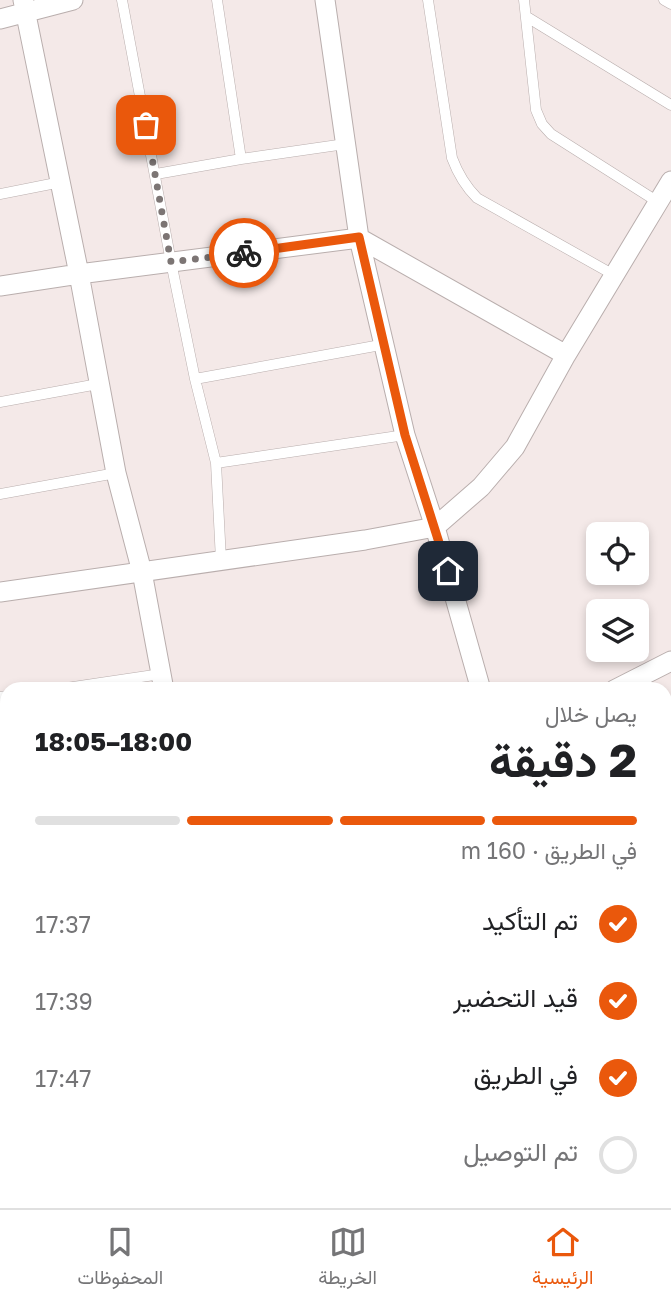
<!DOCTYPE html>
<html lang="ar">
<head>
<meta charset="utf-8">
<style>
	:root { --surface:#fff; --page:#f6f6f6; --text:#202124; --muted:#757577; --line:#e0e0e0; --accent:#ea580c }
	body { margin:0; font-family:"Golos Text",Vazirmatn,sans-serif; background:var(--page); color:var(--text); direction:rtl; height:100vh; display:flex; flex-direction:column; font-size:26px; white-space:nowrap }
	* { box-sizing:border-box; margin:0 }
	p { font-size:23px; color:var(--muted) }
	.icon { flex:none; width:38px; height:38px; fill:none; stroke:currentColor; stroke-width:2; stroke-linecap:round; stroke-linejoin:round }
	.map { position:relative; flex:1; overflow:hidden; direction:ltr }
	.sheet { position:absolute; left:0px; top:682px; width:672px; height:527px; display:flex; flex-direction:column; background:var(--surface); border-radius:21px 21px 0 0; box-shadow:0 4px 10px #0003; direction:rtl }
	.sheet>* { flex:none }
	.fabs { position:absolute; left:586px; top:522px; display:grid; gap:14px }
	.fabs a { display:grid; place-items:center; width:63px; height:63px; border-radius:10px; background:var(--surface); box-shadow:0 4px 10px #0003; font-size:35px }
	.pin { position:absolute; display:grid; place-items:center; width:60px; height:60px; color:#fff; margin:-30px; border-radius:14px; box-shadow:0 4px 10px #0006 }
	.courier { position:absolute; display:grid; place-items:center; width:70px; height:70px; margin:-35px; border:5px solid #ea580c; border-radius:50%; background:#fff; color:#222; box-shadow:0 2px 9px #0007 }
	.summary em { font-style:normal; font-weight:700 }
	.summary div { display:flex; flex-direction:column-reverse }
	.summary { display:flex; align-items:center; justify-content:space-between; height:119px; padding:0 35px }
	h1 { font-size:46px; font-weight:700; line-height:52px }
	.bar { display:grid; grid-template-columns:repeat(4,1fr); gap:10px 7px; align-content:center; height:84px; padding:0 35px }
	.bar i { height:9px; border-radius:5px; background:var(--line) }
	.bar .current { background:var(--accent) }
	.bar p { grid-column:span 4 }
	ol { padding:0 35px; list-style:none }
	li { display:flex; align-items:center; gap:21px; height:77px }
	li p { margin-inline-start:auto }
	li .icon { padding:7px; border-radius:50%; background:var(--accent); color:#fff; stroke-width:4 }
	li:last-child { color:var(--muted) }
	li i { width:38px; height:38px; border:4px solid var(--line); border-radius:50% }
	.dock { display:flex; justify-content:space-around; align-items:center; height:98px; border-top:2px solid var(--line); background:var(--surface); font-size:19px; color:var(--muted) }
	.dock a { display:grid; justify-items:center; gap:4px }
	.dock .current { color:var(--accent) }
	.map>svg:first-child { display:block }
</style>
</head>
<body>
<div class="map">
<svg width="671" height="1208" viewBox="0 0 671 1208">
	<rect width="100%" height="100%" fill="#f4e9e8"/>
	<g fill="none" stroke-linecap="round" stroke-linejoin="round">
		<defs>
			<path id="service" d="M122,0L171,262L195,379L216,463L221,560
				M217,0L241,159
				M428,0L452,158C458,174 465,186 477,198L614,275
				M524,0L536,110L542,124L551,134L658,202
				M664,0L671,4
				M527,17L671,105
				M156,174L241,159L345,144
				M0,194L61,182
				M195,379L386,344
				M0,402L98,384
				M216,463L405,435
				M0,494L116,473
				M53,690L161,674
				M0,697L7,696"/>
			<path id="minor" d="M23,0L79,274L116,473L142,572L164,690
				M325,0L359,238L405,435L435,527L481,690
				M0,19L73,0
				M0,286L79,274L359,238L566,355
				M0,592L365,540L435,527L481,487L515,447L566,355L671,181
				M614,690L671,661
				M0,796L7,795
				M665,890L671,889
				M0,922L7,927
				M665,992L671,991
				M0,1026L7,1025
				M0,1064H7
				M0,1197L4,1208
				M132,1202L133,1208
				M182,1208L184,1202"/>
		</defs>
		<!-- service casing -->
		<use href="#service" stroke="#b9aead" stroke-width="11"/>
		<!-- minor casing -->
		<use href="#minor" stroke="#b9aead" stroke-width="21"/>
		<!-- path -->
		<path stroke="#9d9594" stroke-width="3.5" stroke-dasharray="5 3.5" stroke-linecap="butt" d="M490,1208L493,1202"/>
		<!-- service -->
		<use href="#service" stroke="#fff" stroke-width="10"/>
		<!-- minor -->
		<use href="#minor" stroke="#fff" stroke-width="19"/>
	</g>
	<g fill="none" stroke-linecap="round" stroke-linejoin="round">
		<!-- done -->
		<path stroke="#7c7574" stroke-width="7" stroke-dasharray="0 12.6" d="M146,125L171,262L244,253"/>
		<!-- route -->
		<path stroke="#ea580c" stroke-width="9" d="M244,253L359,237L405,435L448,571"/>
	</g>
</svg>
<div class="fabs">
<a><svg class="icon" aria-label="locate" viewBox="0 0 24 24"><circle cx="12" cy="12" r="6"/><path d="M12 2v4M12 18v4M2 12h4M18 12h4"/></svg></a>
<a><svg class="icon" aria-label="layers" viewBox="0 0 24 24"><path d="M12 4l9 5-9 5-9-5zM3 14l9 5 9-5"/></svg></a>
</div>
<div class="pin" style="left:146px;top:125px;background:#ea580c"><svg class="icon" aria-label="bag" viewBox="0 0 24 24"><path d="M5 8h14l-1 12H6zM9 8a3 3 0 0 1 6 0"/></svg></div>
<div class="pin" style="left:448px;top:571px;background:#1f2937"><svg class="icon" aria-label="home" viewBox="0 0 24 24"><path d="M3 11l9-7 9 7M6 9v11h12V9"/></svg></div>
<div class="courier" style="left:244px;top:253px"><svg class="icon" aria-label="bike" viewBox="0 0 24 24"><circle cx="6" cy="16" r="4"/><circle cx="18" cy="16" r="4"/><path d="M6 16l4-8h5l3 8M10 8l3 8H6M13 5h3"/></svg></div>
<section class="sheet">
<div class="summary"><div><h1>2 دقيقة</h1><p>يصل خلال</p></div><em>18:00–18:05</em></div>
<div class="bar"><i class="current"></i><i class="current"></i><i class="current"></i><i></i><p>في الطريق · 160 m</p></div>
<ol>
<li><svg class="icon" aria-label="check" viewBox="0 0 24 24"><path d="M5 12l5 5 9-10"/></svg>تم التأكيد<p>17:37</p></li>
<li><svg class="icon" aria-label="check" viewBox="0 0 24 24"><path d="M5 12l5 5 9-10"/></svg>قيد التحضير<p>17:39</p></li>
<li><svg class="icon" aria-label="check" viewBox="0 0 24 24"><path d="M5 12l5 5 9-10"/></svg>في الطريق<p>17:47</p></li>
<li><i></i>تم التوصيل</li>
</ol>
</section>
</div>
<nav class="dock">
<a class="current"><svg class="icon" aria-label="home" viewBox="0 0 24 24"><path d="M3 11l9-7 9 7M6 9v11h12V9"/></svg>الرئيسية</a>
<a><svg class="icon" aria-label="map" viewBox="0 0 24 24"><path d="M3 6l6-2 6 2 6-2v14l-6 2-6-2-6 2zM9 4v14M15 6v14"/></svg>الخريطة</a>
<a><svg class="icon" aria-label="saved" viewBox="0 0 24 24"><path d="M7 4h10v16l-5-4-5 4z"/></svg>المحفوظات</a>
</nav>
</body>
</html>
